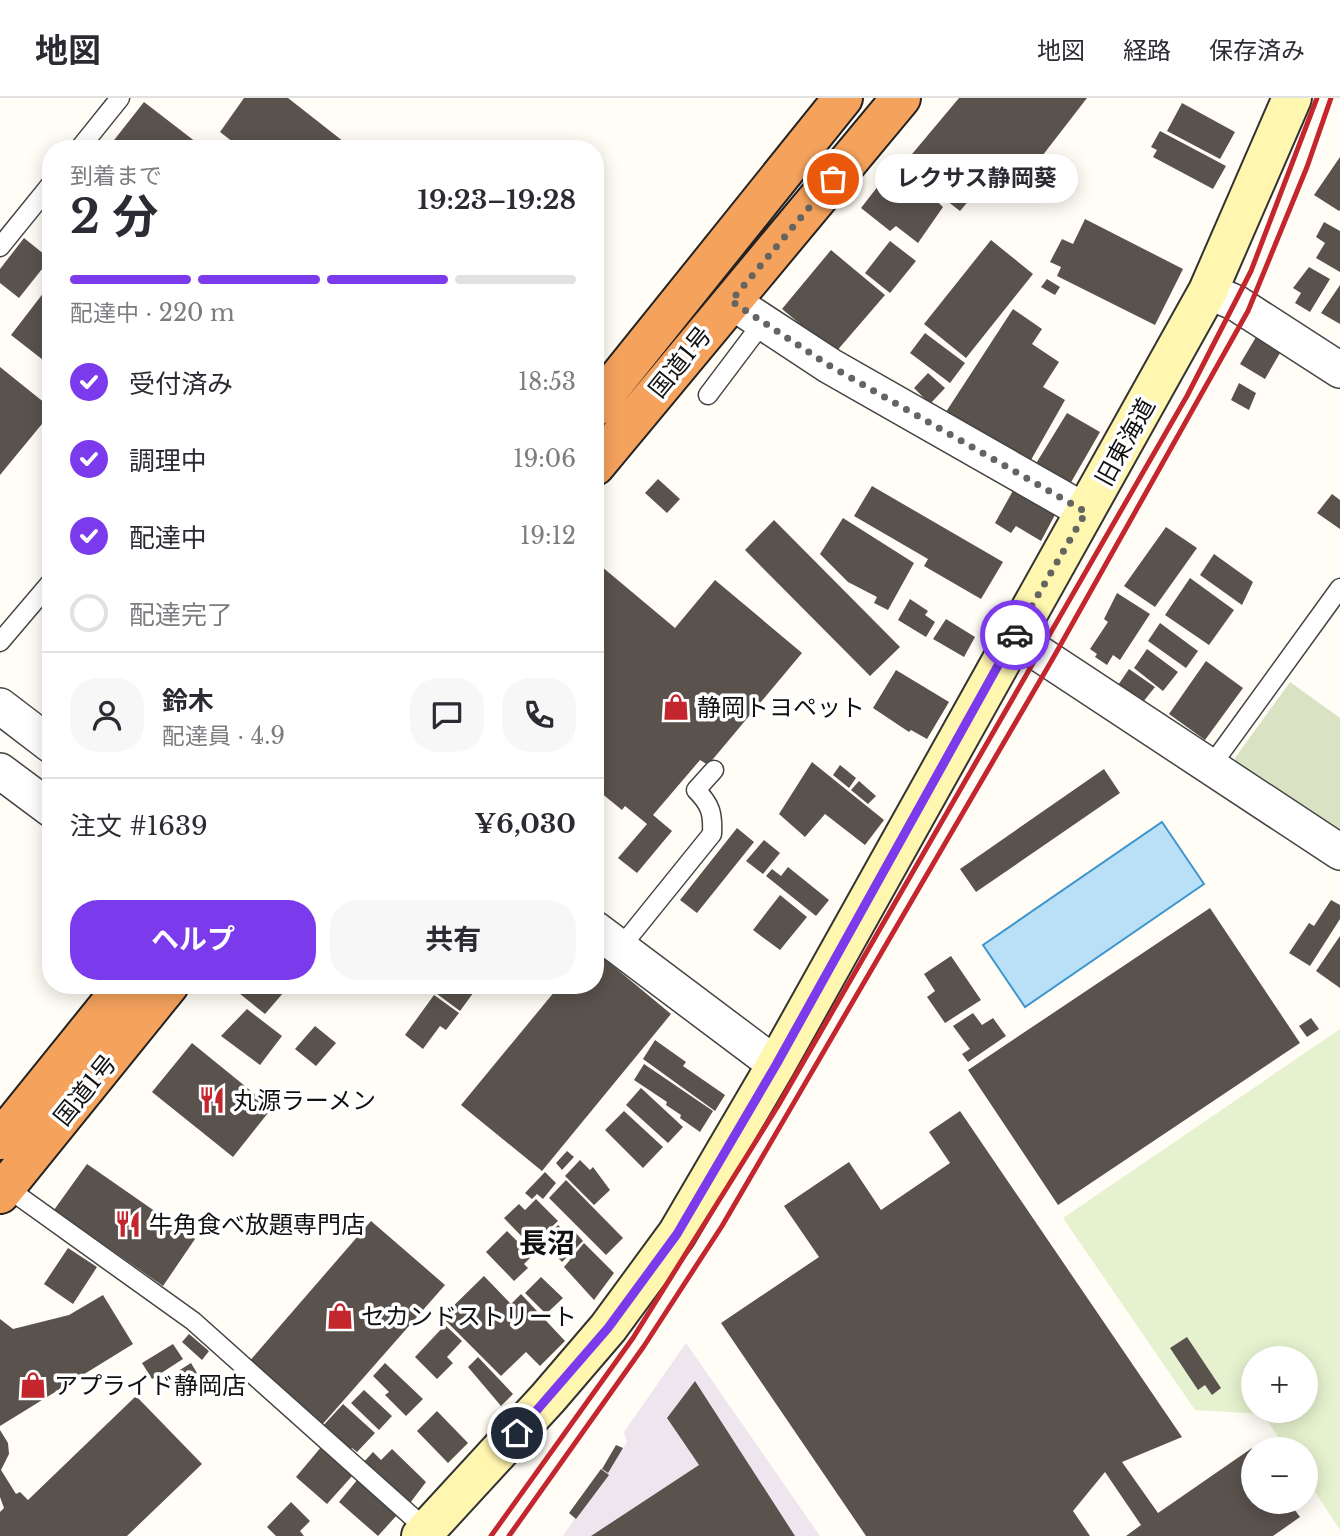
<!DOCTYPE html>
<html lang="ja">
<head>
<meta charset="utf-8">
<style>
	:root { --surface:#fff; --page:#f7f7f7; --text:#2b2b33; --muted:#7c7c81; --line:#e1e1e2; --accent:#7c3aed }
	body { margin:0; font-family:"Libre Baskerville","Noto Sans JP",serif; background:var(--page); color:var(--text); height:100vh; display:flex; flex-direction:column; font-size:26px; white-space:nowrap }
	* { box-sizing:border-box; margin:0 }
	p { font-size:23px; color:var(--muted) }
	.icon { flex:none; width:38px; height:38px; fill:none; stroke:currentColor; stroke-width:2; stroke-linecap:round; stroke-linejoin:round }
	.map { position:relative; flex:1; overflow:hidden }
	.side { position:absolute; left:42px; top:42px; width:562px; height:854px; display:flex; flex-direction:column; background:var(--surface); border-radius:28px; box-shadow:0 4px 18px #0003 }
	.side>* { flex:none }
	.fabs { position:absolute; left:1241px; top:1248px; display:grid; gap:14px }
	.fabs a { display:grid; place-items:center; width:77px; height:77px; border-radius:50%; background:var(--surface); box-shadow:0 4px 18px #0003; font-size:35px }
	.pin { position:absolute; display:grid; place-items:center; width:60px; height:60px; color:#fff; margin:-30px; border:4px solid #fff; border-radius:50%; box-shadow:0 2px 7px #0007 }
	.courier { position:absolute; display:grid; place-items:center; width:70px; height:70px; margin:-35px; border:5px solid #7c3aed; border-radius:50%; background:#fff; color:#222; box-shadow:0 2px 9px #0007 }
	.bubble { position:absolute; height:49px; border-radius:24px; background:var(--surface); box-shadow:0 4px 18px #0003; font-size:23px; font-weight:700; line-height:49px; text-align:center }
	.head em { font-style:normal; font-weight:700 }
	.head div { display:flex; flex-direction:column-reverse }
	.head { display:flex; align-items:center; justify-content:space-between; height:119px; padding:0 28px }
	h1 { font-size:46px; font-weight:700; line-height:52px }
	.bar { display:grid; grid-template-columns:repeat(4,1fr); gap:10px 7px; align-content:center; height:84px; padding:0 28px }
	.bar i { height:9px; border-radius:5px; background:var(--line) }
	.bar .selected { background:var(--accent) }
	.bar p { grid-column:span 4 }
	.line { display:flex; align-items:center; gap:18px; padding:0 28px; border-top:2px solid var(--line) }
	.line div { flex:1 }
	.round { display:grid; place-items:center; flex:none; width:74px; height:74px; border-radius:28px; background:var(--page) }
	ol { padding:0 28px; list-style:none }
	li { display:flex; align-items:center; gap:21px; height:77px }
	li p { margin-inline-start:auto }
	li .icon { padding:7px; border-radius:50%; background:var(--accent); color:#fff; stroke-width:4 }
	li:last-child { color:var(--muted) }
	li i { width:38px; height:38px; border:4px solid var(--line); border-radius:50% }
	.primary-button { display:flex; gap:14px; margin-top:auto; padding:14px 28px }
	.primary-button a { flex:1; height:80px; border-radius:28px; background:var(--accent); color:#fff; font-size:28px; font-weight:700; line-height:80px; text-align:center }
	.primary-button a+a { background:var(--page); color:var(--text) }
	header { display:flex; align-items:center; gap:42px; box-sizing:border-box; height:98px; padding:0 35px; background:var(--surface); border-bottom:2px solid var(--line) }
	header strong { font-size:33px }
	nav { display:flex; gap:38px; margin-inline-start:auto; font-size:24px }
	.map>svg:first-child { display:block }
</style>
</head>
<body>
<header>
<strong>地図</strong>
<nav><a>地図</a><a>経路</a><a>保存済み</a></nav>
</header>
<div class="map">
<svg width="1340" height="1438" viewBox="0 0 1340 1438">
	<rect width="100%" height="100%" fill="#fffdf5"/>
	<!-- industrial -->
	<path fill="#eee6ef" d="M686,1245L820,1438H563L627,1344L624,1334Z"/>
	<!-- cemetery -->
	<path fill="#d9e3c4" d="M1290,584L1340,620V743L1239,675L1235,660Z"/>
	<!-- pitch -->
	<path fill="#e6f2cf" fill-rule="evenodd" d="M1340,931V1432L1306,1380V1351H1286L1263,1316L1195,1312L1063,1120ZM1253,1260H1306V1312H1253Z"/>
	<!-- water -->
	<path fill="#b9e0f7" stroke="#3f96cf" stroke-width="2" d="M1162,724L1204,786L1025,909L983,847Z"/>
	<!-- building -->
	<path fill="#5a524d" d="M244,0H288L353,51H242L220,34Z
		M959,0H1087L1022,84L998,68L960,113L902,68Z
		M144,4L205,51H107Z
		M1182,5L1235,34L1220,61L1167,33Z
		M1160,33L1226,68L1213,91L1153,59L1157,52L1151,49Z
		M1340,59V112L1339,113L1314,97Z
		M901,70L943,109L918,145L896,128L890,133L861,110L882,83L887,86Z
		M1085,121L1183,171L1155,227L1057,178L1061,169L1050,164L1062,141L1073,146Z
		M1324,124L1340,133V174L1316,160L1325,145L1316,139Z
		M24,140L50,161L19,200L0,185V171Z
		M991,142L1033,176L966,260L924,226Z
		M890,143L916,163L890,195L865,175Z
		M831,152L885,197L835,255L782,211Z
		M1309,169L1330,181L1310,214L1295,205L1301,195L1293,190Z
		M1047,181L1060,189L1055,197L1041,189Z
		M51,185V252L43,262L11,237Z
		M1340,187V226L1321,215Z
		M1013,211L1042,231L1032,246L1059,264L1043,289L1065,302L1027,369L942,320Z
		M925,235L965,265L950,285L910,255Z
		M1256,239L1280,255L1265,281L1240,266Z
		M0,269L51,310V315L0,377Z
		M928,275L945,290L930,306L914,290Z
		M1239,285L1256,295L1249,312L1231,302Z
		M1067,315L1100,334L1066,393L1032,372Z
		M658,381L680,401L667,415L645,395Z
		M872,388L1003,464L981,501L924,468L928,461L854,418Z
		M1015,389L1057,413L1041,443L1016,428L1011,435L995,425Z
		M1332,396L1340,402V431L1317,415Z
		M843,420L914,465L888,512L874,505L877,499L848,484L820,456Z
		M774,422L900,549L870,578L745,452Z
		M1166,429L1197,450L1155,509L1124,488Z
		M1214,456L1253,484L1242,507L1200,477Z
		M595,463L675,530L715,482L802,555L708,667L700,662L653,717L672,733L637,775L618,760L647,726L625,708L622,712L595,690Z
		M1190,480L1234,512L1209,547L1165,517Z
		M1117,495L1150,516L1120,562L1113,557L1107,567L1095,559L1097,556L1090,551L1108,524L1104,521Z
		M910,501L928,513L925,517L935,524L926,539L898,522Z
		M946,521L975,539L964,559L933,541Z
		M1160,525L1198,553L1186,570L1148,543Z
		M1147,551L1178,574L1163,593L1134,570Z
		M1206,563L1243,590L1205,642L1169,616Z
		M1129,571L1155,589L1139,609L1114,593Z
		M896,572L949,604L927,641L911,632L909,634L873,610Z
		M812,664L884,722L865,747L825,716L805,739L779,716Z
		M840,667L856,680L849,690L833,677Z
		M1104,671L1120,695L976,794L960,771Z
		M859,683L876,698L868,706L851,692Z
		M737,730L754,744L697,815L680,802Z
		M764,742L780,755L763,776L746,763Z
		M788,769L829,802L816,818L766,778L772,771L781,778Z
		M780,797L807,819L780,852L753,832Z
		M1331,802L1340,807V821L1310,868L1289,855L1309,825L1314,828Z
		M1210,810L1300,945L1058,1107L968,972Z
		M1340,838V890L1316,873Z
		M595,853L671,916L542,1073L461,1007L560,887H595Z
		M951,858L981,902L945,925L927,899L935,893L924,876Z
		M229,887H290L265,916Z
		M425,887H479L460,913Z
		M434,897L459,915L446,932L440,928L423,951L405,937Z
		M247,911L282,938L260,967L221,938Z
		M973,915L982,927L993,920L1006,938L968,964L962,956L970,951L953,928Z
		M1311,920L1319,931L1307,939L1299,928Z
		M315,928L336,945L316,968L295,951Z
		M655,942L686,964L683,968L725,997L715,1013L643,961Z
		M192,945L272,1010L233,1059L152,994Z
		M644,966L713,1013L700,1034L680,1020L681,1017L666,1007L667,1004L634,982Z
		M641,990L683,1029L668,1045L626,1007Z
		M624,1013L663,1049L643,1070L605,1032Z
		M960,1013L1182,1339L1122,1364L1158,1415L1252,1350L1253,1404H1289L1300,1419L1273,1438H1126L1141,1427L1105,1374L1073,1413L1090,1438H866L721,1225L819,1159L784,1108L849,1064L881,1112L950,1065L929,1034Z
		M567,1053L574,1059L562,1072L556,1065Z
		M580,1062L590,1072L593,1069L610,1092L594,1107L565,1078Z
		M87,1066L195,1141L163,1188L54,1112Z
		M545,1074L556,1085L543,1101L537,1096L532,1101L525,1095Z
		M566,1082L623,1140L606,1157L549,1100Z
		M536,1101L558,1123L531,1148L504,1120L519,1106L525,1112Z
		M371,1123L445,1187L321,1328L248,1265Z
		M558,1127L571,1140L576,1135L583,1143L562,1164L542,1143Z
		M507,1133L532,1158L524,1166L528,1170L514,1183L486,1154Z
		M584,1145L614,1175L594,1202L564,1169Z
		M68,1150L97,1169L73,1206L44,1186Z
		M484,1178L511,1206L521,1196L565,1243L540,1268L526,1254L501,1278L442,1219Z
		M541,1179L563,1200L546,1216L525,1195Z
		M103,1197L133,1246L0,1328V1221L13,1231L69,1217Z
		M445,1227L462,1243L447,1259L453,1265L437,1281L415,1259Z
		M189,1236L209,1253L202,1262L182,1244Z
		M1187,1239L1221,1290L1212,1297L1205,1287L1198,1292L1170,1250Z
		M173,1246L183,1261L152,1281L142,1265Z
		M478,1259L513,1296L501,1308L468,1269Z
		M191,1265L197,1275L174,1290L167,1280Z
		M385,1265L423,1301L406,1318L385,1297L389,1294L373,1278Z
		M695,1283L795,1438H591L699,1367L667,1320Z
		M364,1292L392,1318L379,1332L351,1305Z
		M136,1298L202,1366L127,1438H0V1414L4,1410L0,1399V1332L8,1345L9,1356L1,1372L16,1396L20,1394L28,1402Z
		M343,1306L375,1335L357,1354L352,1350L347,1355L321,1330Z
		M437,1313L468,1345L448,1365L417,1333Z
		M616,1347L623,1350L608,1375L602,1371Z
		M322,1348L353,1377L327,1406L296,1379Z
		M392,1351L426,1384L407,1409L361,1367L373,1354L381,1362Z
		M601,1371L609,1377L576,1421L569,1415Z
		M358,1381L397,1417L378,1438L339,1404Z
		M291,1404L310,1423L300,1433L304,1438H276L267,1429Z"/>
	<g fill="none" stroke-linecap="round" stroke-linejoin="round">
		<defs>
			<path id="lane" d="M79,51L120,0
				M0,149L51,86
				M708,297L763,224
				M0,544L51,484
				M1211,668L1340,490
				M620,850L712,736C713,716 711,707 696,692L714,672
				M6,1089L193,1223L427,1432"/>
			<path id="street" d="M1208,193L1236,205L1340,272
				M731,203L830,268L1086,414
				M1014,539L1340,754
				M0,608L51,647
				M0,673L51,711
				M595,831L776,967"/>
			<path id="secondary" d="M421,1438L548,1300L608,1230L677,1136L776,967L1208,193L1292,0"/>
			<path id="highway" d="M595,309L843,0
				M595,368L901,0
				M0,1042L125,887
				M0,1096L169,887"/>
		</defs>
		<!-- lane casing -->
		<use href="#lane" stroke="#444" stroke-width="21"/>
		<!-- street casing -->
		<use href="#street" stroke="#444" stroke-width="38"/>
		<!-- secondary casing -->
		<use href="#secondary" stroke="#333" stroke-width="42"/>
		<!-- highway casing -->
		<use href="#highway" stroke="#222" stroke-width="42"/>
		<!-- lane -->
		<use href="#lane" stroke="#fff" stroke-width="18"/>
		<!-- street -->
		<use href="#street" stroke="#fff" stroke-width="35"/>
		<!-- secondary -->
		<use href="#secondary" stroke="#fff6b0" stroke-width="38"/>
		<!-- highway -->
		<use href="#highway" stroke="#f5a25d" stroke-width="38"/>
		<!-- rail -->
		<path stroke="#c4262e" stroke-width="5" d="M491,1438L633,1240L778,1008L1187,298L1251,173L1317,0
			M509,1438L644,1248L722,1128L1052,562L1248,213L1307,69L1331,0"/>
	</g>
	<g fill="none" stroke-linecap="round" stroke-linejoin="round">
		<!-- done -->
		<path stroke="#646461" stroke-width="7" stroke-dasharray="0 12.6" d="M833,81L731,203L830,268L1086,414L1015,537"/>
		<!-- route -->
		<path stroke="#7c3aed" stroke-width="9" d="M517,1335L608,1230L677,1136L776,967L1015,537"/>
	</g>
	<!-- icons -->
	<defs>
		<symbol id="shop-bare" viewBox="-9 -9 18 18"><path d="M-5-2.5h2.3a2.7 3.5 0 0 1 5.4 0H5L5.5 6h-11ZM-1.5-2.5h3a1.5 2.3 0 0 0-3 0Z" fill="#c4262e" stroke="#fff" stroke-width="2.5" paint-order="stroke"/></symbol>
		<symbol id="restaurant-bare" viewBox="-9 -9 18 18"><path d="M-5-6h1v4h1v-4h1v4h1v-4h1v5L-1.5 .5V6h-2V.5L-5-1ZM5-6V6H3V1.5H1.5Q1.5-4 5-6Z" fill="#c4262e" stroke="#fff" stroke-width="2.5" paint-order="stroke"/></symbol>
	</defs>
	<g fill-rule="evenodd">
		<use href="#shop-bare" x="657" y="590" width="38" height="38"/>
		<use href="#restaurant-bare" x="193" y="983" width="38" height="38"/>
		<use href="#restaurant-bare" x="109" y="1107" width="38" height="38"/>
		<use href="#shop-bare" x="321" y="1199" width="38" height="38"/>
		<use href="#shop-bare" x="14" y="1268" width="38" height="38"/>
	</g>
	<g text-anchor="middle" dominant-baseline="central" stroke-width="7" stroke-linejoin="round" paint-order="stroke">
		<!-- street labels -->
		<g font-size="24" fill="#111" stroke="#fff">
			<text transform="translate(680 264) rotate(-51)">国道1号</text>
			<text transform="translate(1125 344) rotate(-61)">旧東海道</text>
			<text transform="translate(85 992) rotate(-51)">国道1号</text>
		</g>
		<!-- poi labels -->
		<g font-size="24" fill="#111" stroke="#fff" text-anchor="start">
			<text x="697" y="609">静岡トヨペット</text>
			<text x="233" y="1002">丸源ラーメン</text>
			<text x="149" y="1126">牛角食べ放題専門店</text>
			<text x="361" y="1218">セカンドストリート</text>
			<text x="54" y="1287">アプライド静岡店</text>
		</g>
		<!-- quarter labels -->
		<g font-size="28" font-weight="bold" fill="#111" stroke="#fff">
			<text x="547" y="1145">長沼</text>
		</g>
	</g>
</svg>
<div class="fabs">
<a>+</a>
<a>−</a>
</div>
<div class="pin" style="left:833px;top:81px;background:#ea580c"><svg class="icon" aria-label="bag" viewBox="0 0 24 24"><path d="M5 8h14l-1 12H6zM9 8a3 3 0 0 1 6 0"/></svg></div>
<div class="pin" style="left:517px;top:1335px;background:#1f2937"><svg class="icon" aria-label="home" viewBox="0 0 24 24"><path d="M3 11l9-7 9 7M6 9v11h12V9"/></svg></div>
<div class="courier" style="left:1015px;top:537px"><svg class="icon" aria-label="car" viewBox="0 0 24 24"><path d="M5 17H2v-5l4-1 3-4h7l3 4 3 1v5h-3M9 17h6M6 11h13"/><circle cx="7" cy="17" r="2"/><circle cx="17" cy="17" r="2"/></svg></div>
<div class="bubble" style="left:875px;top:56px;width:203px">レクサス静岡葵</div>
<section class="side">
<div class="head"><div><h1>2 分</h1><p>到着まで</p></div><em>19:23–19:28</em></div>
<div class="bar"><i class="selected"></i><i class="selected"></i><i class="selected"></i><i></i><p>配達中 · 220 m</p></div>
<ol>
<li><svg class="icon" aria-label="check" viewBox="0 0 24 24"><path d="M5 12l5 5 9-10"/></svg>受付済み<p>18:53</p></li>
<li><svg class="icon" aria-label="check" viewBox="0 0 24 24"><path d="M5 12l5 5 9-10"/></svg>調理中<p>19:06</p></li>
<li><svg class="icon" aria-label="check" viewBox="0 0 24 24"><path d="M5 12l5 5 9-10"/></svg>配達中<p>19:12</p></li>
<li><i></i>配達完了</li>
</ol>
<div class="line" style="height:126px"><a class="round"><svg class="icon" aria-label="person" viewBox="0 0 24 24"><circle cx="12" cy="8" r="4"/><path d="M4 21q1-7 8-7t8 7"/></svg></a><div><b>鈴木</b><p>配達員 · 4.9</p></div><a class="round"><svg class="icon" aria-label="chat" viewBox="0 0 24 24"><path d="M4 5h16v11H9l-5 4z"/></svg></a><a class="round"><svg class="icon" aria-label="phone" viewBox="0 0 24 24"><path d="M5 4h4l2 5-3 2q2 4 5 5l2-3 5 2v4C11 20 4 13 5 4z"/></svg></a></div>
<div class="line" style="height:91px"><div>注文 #1639</div><b>¥6,030</b></div>
<div class="primary-button"><a>ヘルプ</a><a>共有</a></div>
</section>
</div>
</body>
</html>
